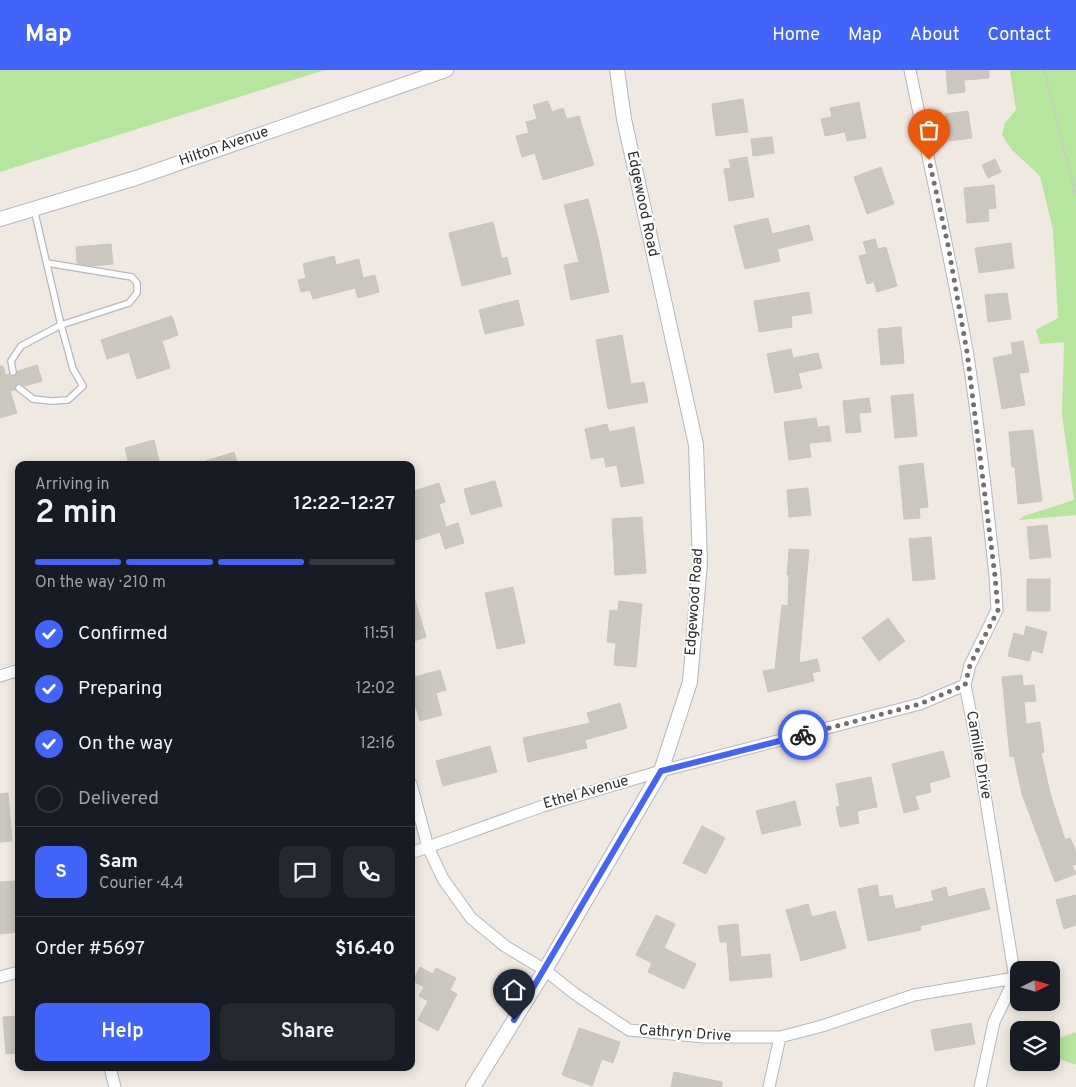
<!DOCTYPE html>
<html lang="en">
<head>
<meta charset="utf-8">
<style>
	:root { --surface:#171b24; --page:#242831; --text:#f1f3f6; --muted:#9ea1a6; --line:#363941; --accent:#4264fb }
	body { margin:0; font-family:Overpass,sans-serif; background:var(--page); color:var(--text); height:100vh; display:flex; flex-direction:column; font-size:19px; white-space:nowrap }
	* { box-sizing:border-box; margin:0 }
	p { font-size:16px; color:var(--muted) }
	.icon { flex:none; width:28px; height:28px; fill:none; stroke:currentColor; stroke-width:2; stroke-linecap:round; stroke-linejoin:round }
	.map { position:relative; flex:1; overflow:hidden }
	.details { position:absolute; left:15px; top:391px; width:400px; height:610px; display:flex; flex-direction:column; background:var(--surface); border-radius:10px; box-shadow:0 2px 12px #0003 }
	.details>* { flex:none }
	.needle { width:32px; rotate:85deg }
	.controls { position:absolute; left:1010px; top:891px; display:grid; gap:10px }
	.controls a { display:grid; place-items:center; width:50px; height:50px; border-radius:10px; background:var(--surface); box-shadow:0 2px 12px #0003; font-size:25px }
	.pin { position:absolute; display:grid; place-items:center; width:42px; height:42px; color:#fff; margin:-51px -21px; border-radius:50% 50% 50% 0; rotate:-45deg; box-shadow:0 0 5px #0007 }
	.pin .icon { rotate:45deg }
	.courier { position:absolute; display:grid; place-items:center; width:50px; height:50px; margin:-25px; border:4px solid #4264fb; border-radius:50%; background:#fff; color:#222; box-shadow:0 1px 6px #0007 }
	.overview em { font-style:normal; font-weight:600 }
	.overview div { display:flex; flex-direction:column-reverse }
	.overview { display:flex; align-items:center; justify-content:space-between; height:85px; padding:0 20px }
	h1 { font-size:32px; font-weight:600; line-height:38px }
	.bar { display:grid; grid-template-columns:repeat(4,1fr); gap:8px 5px; align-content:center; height:60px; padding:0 20px }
	.bar i { height:6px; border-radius:4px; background:var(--line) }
	.bar .current { background:var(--accent) }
	.bar p { grid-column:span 4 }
	.line { display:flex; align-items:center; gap:12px; padding:0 20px; border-top:1px solid var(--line) }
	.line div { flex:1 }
	.round { display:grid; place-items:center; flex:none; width:52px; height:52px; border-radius:10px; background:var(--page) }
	ol { padding:0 20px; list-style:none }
	li { display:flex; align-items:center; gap:15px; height:55px }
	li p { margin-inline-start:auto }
	li .icon { padding:5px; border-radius:50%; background:var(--accent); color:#fff; stroke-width:4 }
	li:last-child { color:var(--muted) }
	li i { width:28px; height:28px; border:2px solid var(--line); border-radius:50% }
	.button { display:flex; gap:10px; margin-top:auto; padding:10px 20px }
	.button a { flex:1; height:58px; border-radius:10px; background:var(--accent); color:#fff; font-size:20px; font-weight:600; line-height:58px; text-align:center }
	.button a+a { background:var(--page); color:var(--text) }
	header { display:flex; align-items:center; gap:30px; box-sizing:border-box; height:70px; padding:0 25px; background:var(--accent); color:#fff }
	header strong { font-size:24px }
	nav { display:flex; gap:28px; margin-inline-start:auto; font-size:18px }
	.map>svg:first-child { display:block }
</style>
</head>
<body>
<header>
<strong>Map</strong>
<nav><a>Home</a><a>Map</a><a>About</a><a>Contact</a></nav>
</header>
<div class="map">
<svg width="1076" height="1017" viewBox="0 0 1076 1017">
	<rect width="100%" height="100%" fill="#efe9e1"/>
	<!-- green -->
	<path fill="#b6e59e" d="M0,0H325L0,102Z
		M1010,0H1076V445L1019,450L1024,446L1074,430L1062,344L1064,272L1040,274L1036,260L1058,248L1053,160L1040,106L1012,80L1002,65L1005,53L1016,40Z
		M1076,962V995L1051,986V971Z"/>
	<!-- building -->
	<path fill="#cbc7bf" stroke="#cbc5ba" d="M946,0H989V8L964,10L965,22L948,24Z
		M743,29L748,62L716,66L712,34Z
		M548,31L552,42L563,38L567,49L579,46L594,95L543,110L535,83L522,87L516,66L529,63L526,52L537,49L533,35Z
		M859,32L866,68L847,71L845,62L825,66L821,49L832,47L830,38Z
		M968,41L972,68L949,71L945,44Z
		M772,67L774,83L753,86L751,69Z
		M747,87L754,127L729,131L724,99L731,98L729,90Z
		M995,89L1001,102L988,108L982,95Z
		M881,97L894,134L867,144L854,107Z
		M994,115L996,138L988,139L989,151L967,153L964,118Z
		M588,129L598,168L609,222L571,230L564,195L579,192L564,135Z
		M768,148L772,164L809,155L813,170L777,179L780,191L745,199L734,156Z
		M493,152L502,189L507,187L511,204L462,216L449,163Z
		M875,169L878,179L886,177L897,216L877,222L874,212L867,214L859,186L867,184L863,172Z
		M1011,173L1014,198L979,203L975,178Z
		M111,174L113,194L92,196L77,193L76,177Z
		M334,186L336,195L359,189L363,208L375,205L379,222L358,228L355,218L313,229L310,220L301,222L298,210L306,208L303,194Z
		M809,222L812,243L791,246L792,257L759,262L754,231Z
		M1007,223L1011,249L988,252L985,225Z
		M518,230L524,255L485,264L479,240Z
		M172,246L178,265L162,271L170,298L137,309L129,282L107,289L101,270Z
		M901,257L904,293L881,295L878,259Z
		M622,265L631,314L644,312L648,332L608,339L596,270Z
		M1023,271L1029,302L1019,303L1025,335L1002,339L993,288L1013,284L1011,273Z
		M791,279L793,288L818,283L822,298L798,303L802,318L775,323L767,284Z
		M37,295L42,311L25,316L20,313L16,315L15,320L10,321L17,343L0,348V296H3L6,305L9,304L13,307L16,305L18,301Z
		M913,324L917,366L895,368L891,326Z
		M869,328L871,342L859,343L861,362L846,363L843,331Z
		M816,348L818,357L829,356L831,371L809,373L811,387L789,390L784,352Z
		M607,354L609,362L634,357L644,413L621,417L617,395L606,397L604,387L591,389L585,359Z
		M1033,360L1042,431L1018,434L1015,397H1012L1009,362Z
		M154,370L160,395H129L125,378Z
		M234,382L238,395H201L200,393Z
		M923,393L928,437L919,438L920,448L904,449L899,396Z
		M495,411L502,436L471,445L464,419Z
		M439,413L445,432L439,434L446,457L458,453L464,473L445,479L440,462L416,470L411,454V422Z
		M808,418L811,445L789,447L787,420Z
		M642,447L646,503L615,505L612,449Z
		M1047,455L1051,487L1030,489L1027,457Z
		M931,467L935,509L913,511L909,469Z
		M789,479L809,480L799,593L817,589L820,601L812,603L814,611L768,622L763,601L775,599L782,535L788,536L789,505H787Z
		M1027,509H1050V541H1027Z
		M513,517L525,573L497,579L485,523Z
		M414,527L426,567L411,572V528Z
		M619,531L642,534L636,597L614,595L616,573L607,572L610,540L618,541Z
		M888,548L905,571L879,591L862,568Z
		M1026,556L1047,562L1042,583L1032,580L1029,591L1008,586L1014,563L1024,566Z
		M440,600L446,620L436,623L442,645L420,651L411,621V608Z
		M1022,605L1023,616L1034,615L1036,631L1024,632L1026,654L1040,652L1044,682L1041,683L1050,723L1065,770L1070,768L1076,782V794L1072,795L1076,804L1055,812L1022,724L1014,686L1010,687L1002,607Z
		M620,633L627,658L585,670L587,678L528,692L523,668L590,653L587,643Z
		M490,676L497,702L443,716L436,691Z
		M943,681L950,707L929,713L931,722L915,726L919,739L904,743L892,694Z
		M871,707L877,737L857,741L859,753L840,757L836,737L840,736L836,714Z
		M8,723L12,771L0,772V724Z
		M795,731L801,755L762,764L756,741Z
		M702,756L725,768L706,804L683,793Z
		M19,811V862L0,864V812Z
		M877,815L879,827L892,825L895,839L934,831L931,821L946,817L948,827L984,818L990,839L920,856L921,860L868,871L858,819Z
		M1076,825V855L1064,859L1056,830Z
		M808,834L812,847L835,841L846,878L801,891L786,840Z
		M656,845L675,854L664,878L696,894L684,919L648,902L652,893L636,885Z
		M738,854L741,887L770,884L772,907L730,911L727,872H720L718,856Z
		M420,897L433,904L436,898L456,908L450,920L457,924L438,961L418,950L428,931L419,926L424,917L413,911Z
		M19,946V983L6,984L3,947Z
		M971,953L975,974L935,981L931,960Z
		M579,958L620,972L613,993L602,989L592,1016L562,1005Z
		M674,1002L722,1012V1017H671Z"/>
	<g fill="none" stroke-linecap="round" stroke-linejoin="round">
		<defs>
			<path id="service" d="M34,139L61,255L129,233L137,223V213L132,207L47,193
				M13,302L11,291L21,276L61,255L73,299L83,316L68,330L51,331L33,329L19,318"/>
			<path id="minor" d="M910,0C929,93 950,186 967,280C979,355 987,431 995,506L997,540L970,595L965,615L976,670L1015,908L994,952L980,1017
				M0,606L19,600
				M411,714L428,777L443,809L471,848L505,876L545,900L575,924L629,960L704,967H780L822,956L914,925L1015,908
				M411,783L543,736L661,701L920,634L965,615
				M0,907L19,902
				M110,998L115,1017
				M769,1017L780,967"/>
			<path id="tertiary" d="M0,149L136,108L446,0
				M473,1017L545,900L661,701L690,612L700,493L696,375L624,49L617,0"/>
		</defs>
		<!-- service casing -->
		<use href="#service" stroke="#b4b7c1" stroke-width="8"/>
		<!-- minor casing -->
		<use href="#minor" stroke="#b4b7c1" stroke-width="13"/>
		<!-- tertiary casing -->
		<use href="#tertiary" stroke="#b4b7c1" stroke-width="16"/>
		<!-- path -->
		<path stroke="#c9c9c9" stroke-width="2.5" stroke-dasharray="4 2.5" stroke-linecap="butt" d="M1044,0L1076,126"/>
		<!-- service -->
		<use href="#service" stroke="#fff" stroke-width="5.5"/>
		<!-- minor -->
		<use href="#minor" stroke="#fff" stroke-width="11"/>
		<!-- tertiary -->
		<use href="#tertiary" stroke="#fff" stroke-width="14"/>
	</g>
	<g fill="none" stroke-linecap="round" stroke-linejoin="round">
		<!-- done -->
		<path stroke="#726f6d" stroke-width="5" stroke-dasharray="0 9" d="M803,665L920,634L965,615L970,595L998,540L995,506L967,282L948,175L929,90"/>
		<!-- route -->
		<path stroke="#4264fb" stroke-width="6" d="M514,950L661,701L803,665"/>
	</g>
	<g text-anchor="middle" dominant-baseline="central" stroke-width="4" stroke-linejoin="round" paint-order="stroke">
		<!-- street labels -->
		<g font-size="15" fill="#2e2e2e" stroke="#fff">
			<text transform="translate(224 77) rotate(-19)">Hilton Avenue</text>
			<text transform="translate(642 134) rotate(78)">Edgewood Road</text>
			<text transform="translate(695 532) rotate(-86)">Edgewood Road</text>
			<text transform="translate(978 685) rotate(80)">Camille Drive</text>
			<text transform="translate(586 723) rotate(-16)">Ethel Avenue</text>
			<text transform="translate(685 964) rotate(4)">Cathryn Drive</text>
		</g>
	</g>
</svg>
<div class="controls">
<a><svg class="needle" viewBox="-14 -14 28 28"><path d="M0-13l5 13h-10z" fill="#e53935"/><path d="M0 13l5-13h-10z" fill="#9ea1a6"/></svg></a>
<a><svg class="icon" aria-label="layers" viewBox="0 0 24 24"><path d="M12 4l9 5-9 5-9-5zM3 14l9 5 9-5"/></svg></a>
</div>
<div class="pin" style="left:929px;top:90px;background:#ea580c"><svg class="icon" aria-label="bag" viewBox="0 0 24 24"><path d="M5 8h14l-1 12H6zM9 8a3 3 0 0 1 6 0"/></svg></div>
<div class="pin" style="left:514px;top:950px;background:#1f2937"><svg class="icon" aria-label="home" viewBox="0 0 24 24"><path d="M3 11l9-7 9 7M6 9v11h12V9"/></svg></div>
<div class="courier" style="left:803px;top:665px"><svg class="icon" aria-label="bike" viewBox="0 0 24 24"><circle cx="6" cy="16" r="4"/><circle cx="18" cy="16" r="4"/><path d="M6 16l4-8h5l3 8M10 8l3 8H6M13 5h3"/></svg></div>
<section class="details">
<div class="overview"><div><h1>2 min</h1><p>Arriving in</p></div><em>12:22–12:27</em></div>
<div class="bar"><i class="current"></i><i class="current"></i><i class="current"></i><i></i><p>On the way · 210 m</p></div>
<ol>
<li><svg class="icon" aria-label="check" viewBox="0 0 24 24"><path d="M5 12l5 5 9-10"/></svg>Confirmed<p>11:51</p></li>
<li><svg class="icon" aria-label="check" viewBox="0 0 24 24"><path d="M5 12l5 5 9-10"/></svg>Preparing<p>12:02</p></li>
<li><svg class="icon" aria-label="check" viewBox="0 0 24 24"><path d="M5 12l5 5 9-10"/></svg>On the way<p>12:16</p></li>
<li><i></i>Delivered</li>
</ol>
<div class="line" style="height:90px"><b class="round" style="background:var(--accent);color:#fff">S</b><div><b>Sam</b><p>Courier · 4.4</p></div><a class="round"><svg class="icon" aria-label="chat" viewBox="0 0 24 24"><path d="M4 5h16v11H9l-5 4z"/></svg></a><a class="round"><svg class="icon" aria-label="phone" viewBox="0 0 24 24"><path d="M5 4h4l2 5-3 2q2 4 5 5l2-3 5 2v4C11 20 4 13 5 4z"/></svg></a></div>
<div class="line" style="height:65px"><div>Order #5697</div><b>$16.40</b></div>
<div class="button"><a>Help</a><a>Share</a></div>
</section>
</div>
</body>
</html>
